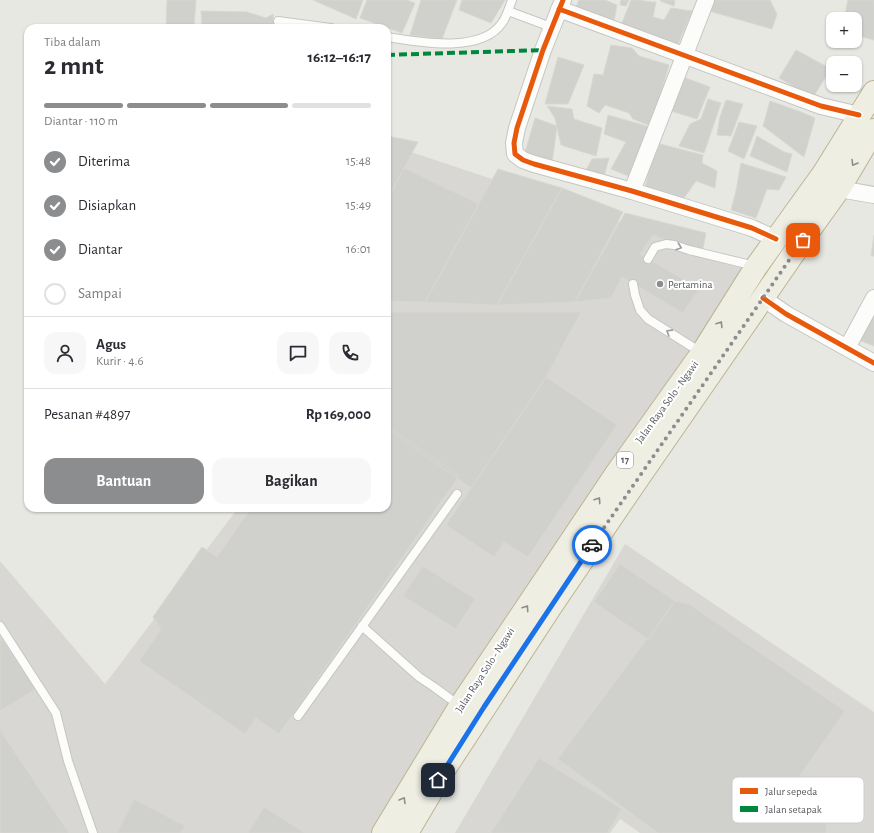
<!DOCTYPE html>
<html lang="id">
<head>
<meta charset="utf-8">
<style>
	:root { --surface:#fff; --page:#f7f7f7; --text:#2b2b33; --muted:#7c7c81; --line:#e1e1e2; --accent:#8b8d8e }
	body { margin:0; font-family:"Alegreya Sans",sans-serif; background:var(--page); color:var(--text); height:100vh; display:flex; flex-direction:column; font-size:15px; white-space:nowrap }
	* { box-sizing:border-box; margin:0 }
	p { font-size:13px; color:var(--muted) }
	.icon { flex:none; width:22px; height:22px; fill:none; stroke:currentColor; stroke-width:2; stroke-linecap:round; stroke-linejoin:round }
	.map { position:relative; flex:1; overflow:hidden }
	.drawer { position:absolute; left:24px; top:24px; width:367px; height:488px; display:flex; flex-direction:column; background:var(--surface); border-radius:12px; box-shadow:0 1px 3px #0004 }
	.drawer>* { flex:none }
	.buttons { position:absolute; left:826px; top:12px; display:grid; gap:8px }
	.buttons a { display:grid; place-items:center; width:36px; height:36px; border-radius:8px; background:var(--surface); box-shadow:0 1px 3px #0004; font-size:20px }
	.pin { position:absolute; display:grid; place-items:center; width:34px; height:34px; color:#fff; margin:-17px; border-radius:8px; box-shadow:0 2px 6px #0006 }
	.courier { position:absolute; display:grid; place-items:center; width:40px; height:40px; margin:-20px; border:3px solid #1a73e8; border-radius:50%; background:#fff; color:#222; box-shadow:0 1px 5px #0007 }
	.summary em { font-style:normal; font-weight:700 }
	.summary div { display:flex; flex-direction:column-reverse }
	.summary { display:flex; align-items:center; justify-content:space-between; height:68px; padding:0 20px }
	h1 { font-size:26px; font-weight:700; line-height:30px }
	.bar { display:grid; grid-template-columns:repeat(4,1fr); gap:6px 4px; align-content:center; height:48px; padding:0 20px }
	.bar i { height:5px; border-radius:3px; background:var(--line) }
	.bar .current { background:var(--accent) }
	.bar p { grid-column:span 4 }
	.line { display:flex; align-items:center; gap:10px; padding:0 20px; border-top:1px solid var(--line) }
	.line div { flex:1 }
	.round { display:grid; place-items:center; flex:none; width:42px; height:42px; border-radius:12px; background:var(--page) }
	ol { padding:0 20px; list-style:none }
	li { display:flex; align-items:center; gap:12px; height:44px }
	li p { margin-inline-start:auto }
	li .icon { padding:4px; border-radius:50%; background:var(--accent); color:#fff; stroke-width:4 }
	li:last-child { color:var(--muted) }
	li i { width:22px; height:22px; border:2px solid var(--line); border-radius:50% }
	.cta { display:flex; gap:8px; margin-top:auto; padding:8px 20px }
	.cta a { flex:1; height:46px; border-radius:12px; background:var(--accent); color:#fff; font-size:16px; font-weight:700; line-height:46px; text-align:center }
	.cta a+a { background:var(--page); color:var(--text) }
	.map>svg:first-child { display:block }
</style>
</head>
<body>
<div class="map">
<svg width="874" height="833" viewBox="0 0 874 833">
	<rect width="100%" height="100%" fill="#e8e8e3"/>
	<!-- industrial -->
	<path fill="#d8d7d3" d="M387,144L756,267L396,833H0V561L105,684L238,508H387Z
		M625,544L874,712V833H640L620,819L610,833H455Z"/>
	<!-- building -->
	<path fill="#d0d0cc" stroke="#d8d7d2" d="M167,0H196L194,28H166Z
		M313,0H363L356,19Z
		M367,0H407L415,3L402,33L360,18Z
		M421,0H457L442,39L410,35Z
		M462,0H505L491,23L459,10Z
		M579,0H605L617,5L613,26L574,12Z
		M621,0H629L626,6L620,5Z
		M631,0H638L652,2H656L653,17L664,20L671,8L692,11L676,49L620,28Z
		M661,0H675L674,6L660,1Z
		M711,0H770L777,14L772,29L709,11Z
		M848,0H874V40L855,35V19H844Z
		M201,11L247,12L266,18L273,14L274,28H202Z
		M611,45L632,48L639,56L669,65L651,126L633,119L629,113L605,105L599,113L587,106L594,74L603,75Z
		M796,50L831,69L813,97L779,78Z
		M558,57L584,65L568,104H545Z
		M683,77L710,87L697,119L671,111L677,99Z
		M708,99L721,103L704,153L679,146L690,124L701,119Z
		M726,100L743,104L731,136L717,135L720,117Z
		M770,101L801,112L815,118L804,157L763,126Z
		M547,106L572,109L574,119L602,128L596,156L561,145L555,118Z
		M608,115L650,127L633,178L611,169L626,142L604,134Z
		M535,118L557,126L552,163L524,156Z
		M739,122L757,126L744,159L728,151Z
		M387,136L418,142L387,200Z
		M757,136L784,152L792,154L787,172L750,156Z
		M660,144L703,155L702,163L717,171L715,188L696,181L684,198L644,192L650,166Z
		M609,158L603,180L585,175L586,170L592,159Z
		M741,163L786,177L779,190L767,189L756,218L731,210L736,191Z
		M404,168L479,204L425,302L387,301V200Z
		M498,169L562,188L497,305L425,302Z
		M562,188L623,212L575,302L497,305Z
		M625,213L706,233L702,253L653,235L640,254L699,289L683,313L622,277L611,298L575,302Z
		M874,235V256H871Z
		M874,304V346L859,340Z
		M387,312H581L546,377L471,488L387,429Z
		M546,377L617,425L528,557L504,542L494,557L446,525Z
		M387,426L459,476L279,734L256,718L245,734L139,661L161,629L153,617L202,547L217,557L251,508H387Z
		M620,564L675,601L649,640L594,602Z
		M423,566L475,599L456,629L403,596Z
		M675,601L689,604L845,711L790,790L827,815L826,833H658L558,759Z
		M0,637L36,689L0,711Z
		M0,730L69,833H0Z
		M539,758L622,809L607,833H491Z
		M134,799L185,826L181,833H117Z
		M264,807L305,833H248Z"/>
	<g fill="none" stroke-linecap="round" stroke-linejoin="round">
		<defs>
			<path id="service" d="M508,11L543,24L552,29
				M278,21L331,28
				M387,37C418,42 481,54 502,23C507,16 509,8 512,0
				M648,259L655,247L666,244L674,245L689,250L755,266
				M633,284L635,295L640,310L648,319L702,353
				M0,626L56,713L68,761L93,833
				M362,626L419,677L434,687L460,706
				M298,716L457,494"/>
			<path id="minor" d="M563,0L543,50L517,128L514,143L515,154L523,160L534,164L632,191L752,228L776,239
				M559,9L821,106L859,115
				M839,189L874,195
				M632,191L706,0
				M763,298L786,314L874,363
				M847,348L874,298"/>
			<path id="trunk" d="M383,833L460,706L489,663L618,471L702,353L756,267L823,174L874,92
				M407,833L446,767L552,605L635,483L763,298L811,228L839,189L874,130"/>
		</defs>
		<!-- service casing -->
		<use href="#service" stroke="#c5c5c3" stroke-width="10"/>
		<!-- minor casing -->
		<use href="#minor" stroke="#c5c5c3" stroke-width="18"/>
		<!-- trunk casing -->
		<use href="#trunk" stroke="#bdb493" stroke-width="24"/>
		<!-- service -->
		<use href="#service" stroke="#fcfcfb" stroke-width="8"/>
		<!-- minor -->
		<use href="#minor" stroke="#fcfcfb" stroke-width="16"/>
		<!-- trunk -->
		<use href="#trunk" stroke="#eeeee3" stroke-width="22"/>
		<!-- quiet -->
		<path stroke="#00873e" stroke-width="4" stroke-dasharray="8 4" stroke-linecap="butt" d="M387,55L543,50"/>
		<defs>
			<path id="cycleway" d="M563,0L543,50L517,128L514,143L515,154L523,160L534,164L632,191L752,228L776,239
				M559,9L821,106L859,115
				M763,298L786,314L874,363"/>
		</defs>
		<!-- cycleway casing -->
		<use href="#cycleway" stroke="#fff" stroke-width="8"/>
		<!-- cycleway -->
		<use href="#cycleway" stroke="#e8590c" stroke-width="5"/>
	</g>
	<!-- one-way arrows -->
	<defs><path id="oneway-chevron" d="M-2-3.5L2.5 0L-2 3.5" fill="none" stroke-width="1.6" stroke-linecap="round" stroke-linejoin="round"/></defs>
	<g stroke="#8d8f8e">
		<use href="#oneway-chevron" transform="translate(854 163) rotate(121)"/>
		<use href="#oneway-chevron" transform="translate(720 324) rotate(-58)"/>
		<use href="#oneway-chevron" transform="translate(598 500) rotate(-56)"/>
		<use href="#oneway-chevron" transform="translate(526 608) rotate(-56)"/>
		<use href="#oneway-chevron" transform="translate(403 800) rotate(-59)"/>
	</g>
	<g stroke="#9a9c9e">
		<use href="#oneway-chevron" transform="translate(679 247) rotate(19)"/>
		<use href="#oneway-chevron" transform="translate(669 332) rotate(-148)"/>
	</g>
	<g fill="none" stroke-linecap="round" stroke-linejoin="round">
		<!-- done -->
		<path stroke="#8b8d8e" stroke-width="4" stroke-dasharray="0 7.2" d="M592,545L763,298L803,240"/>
		<!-- route -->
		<path stroke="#1a73e8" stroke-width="5" d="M438,780L484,707L592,545"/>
	</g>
	<!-- markers -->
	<circle fill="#8b8d8e" stroke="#fff" stroke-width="1.5" cx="660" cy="284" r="4"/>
	<g text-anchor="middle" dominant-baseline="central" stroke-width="4" stroke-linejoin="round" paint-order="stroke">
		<!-- shield labels -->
		<rect fill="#fff" stroke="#8b8d90" stroke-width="1" x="617" y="452" width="16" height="16" rx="3"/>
		<g font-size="10" font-weight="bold" fill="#595c60">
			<text x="625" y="460">17</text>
		</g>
		<!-- poi labels -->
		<g font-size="11" fill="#595c60" stroke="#fff" text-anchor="start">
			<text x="668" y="284">Pertamina</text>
		</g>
		<!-- street labels -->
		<g font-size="11" fill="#595c60" stroke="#fff">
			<text transform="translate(667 402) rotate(-54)">Jalan Raya Solo - Ngawi</text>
			<text transform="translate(485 670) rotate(-57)">Jalan Raya Solo - Ngawi</text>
		</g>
	</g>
	<!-- legend -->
	<rect x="732" y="777" width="132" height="46" rx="6" fill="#fff" stroke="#cdcecf" stroke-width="1"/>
	<rect x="740" y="788" width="18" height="6" fill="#e8590c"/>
	<rect x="740" y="806" width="18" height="6" fill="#00873e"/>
	<g font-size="11" fill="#595c60">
		<text x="765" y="795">Jalur sepeda</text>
		<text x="765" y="813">Jalan setapak</text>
	</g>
</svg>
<div class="buttons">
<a>+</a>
<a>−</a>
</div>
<div class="pin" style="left:803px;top:240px;background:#ea580c"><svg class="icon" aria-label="bag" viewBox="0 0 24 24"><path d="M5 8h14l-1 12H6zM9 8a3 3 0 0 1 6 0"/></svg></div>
<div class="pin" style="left:438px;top:780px;background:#1f2937"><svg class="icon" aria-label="home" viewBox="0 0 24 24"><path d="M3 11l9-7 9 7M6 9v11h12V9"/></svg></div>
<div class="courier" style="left:592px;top:545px"><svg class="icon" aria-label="car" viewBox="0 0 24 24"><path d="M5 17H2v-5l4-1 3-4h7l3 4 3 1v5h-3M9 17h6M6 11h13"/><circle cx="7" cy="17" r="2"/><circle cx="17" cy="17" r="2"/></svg></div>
<section class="drawer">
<div class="summary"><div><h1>2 mnt</h1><p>Tiba dalam</p></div><em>16:12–16:17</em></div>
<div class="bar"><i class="current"></i><i class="current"></i><i class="current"></i><i></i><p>Diantar · 110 m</p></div>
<ol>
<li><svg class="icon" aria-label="check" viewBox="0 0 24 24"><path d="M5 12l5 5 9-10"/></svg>Diterima<p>15:48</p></li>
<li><svg class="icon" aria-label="check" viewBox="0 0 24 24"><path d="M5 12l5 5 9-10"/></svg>Disiapkan<p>15:49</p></li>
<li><svg class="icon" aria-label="check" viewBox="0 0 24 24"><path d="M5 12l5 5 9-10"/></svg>Diantar<p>16:01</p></li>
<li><i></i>Sampai</li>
</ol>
<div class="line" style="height:72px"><a class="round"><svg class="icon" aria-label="person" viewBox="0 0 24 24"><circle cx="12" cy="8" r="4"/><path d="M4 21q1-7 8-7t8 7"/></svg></a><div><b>Agus</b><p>Kurir · 4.6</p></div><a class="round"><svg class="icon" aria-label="chat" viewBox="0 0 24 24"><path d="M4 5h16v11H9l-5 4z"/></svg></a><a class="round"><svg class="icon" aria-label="phone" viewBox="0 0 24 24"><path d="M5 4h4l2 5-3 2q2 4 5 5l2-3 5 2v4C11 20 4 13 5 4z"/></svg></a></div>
<div class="line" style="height:52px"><div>Pesanan #4897</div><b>Rp 169,000</b></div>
<div class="cta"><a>Bantuan</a><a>Bagikan</a></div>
</section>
</div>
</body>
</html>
